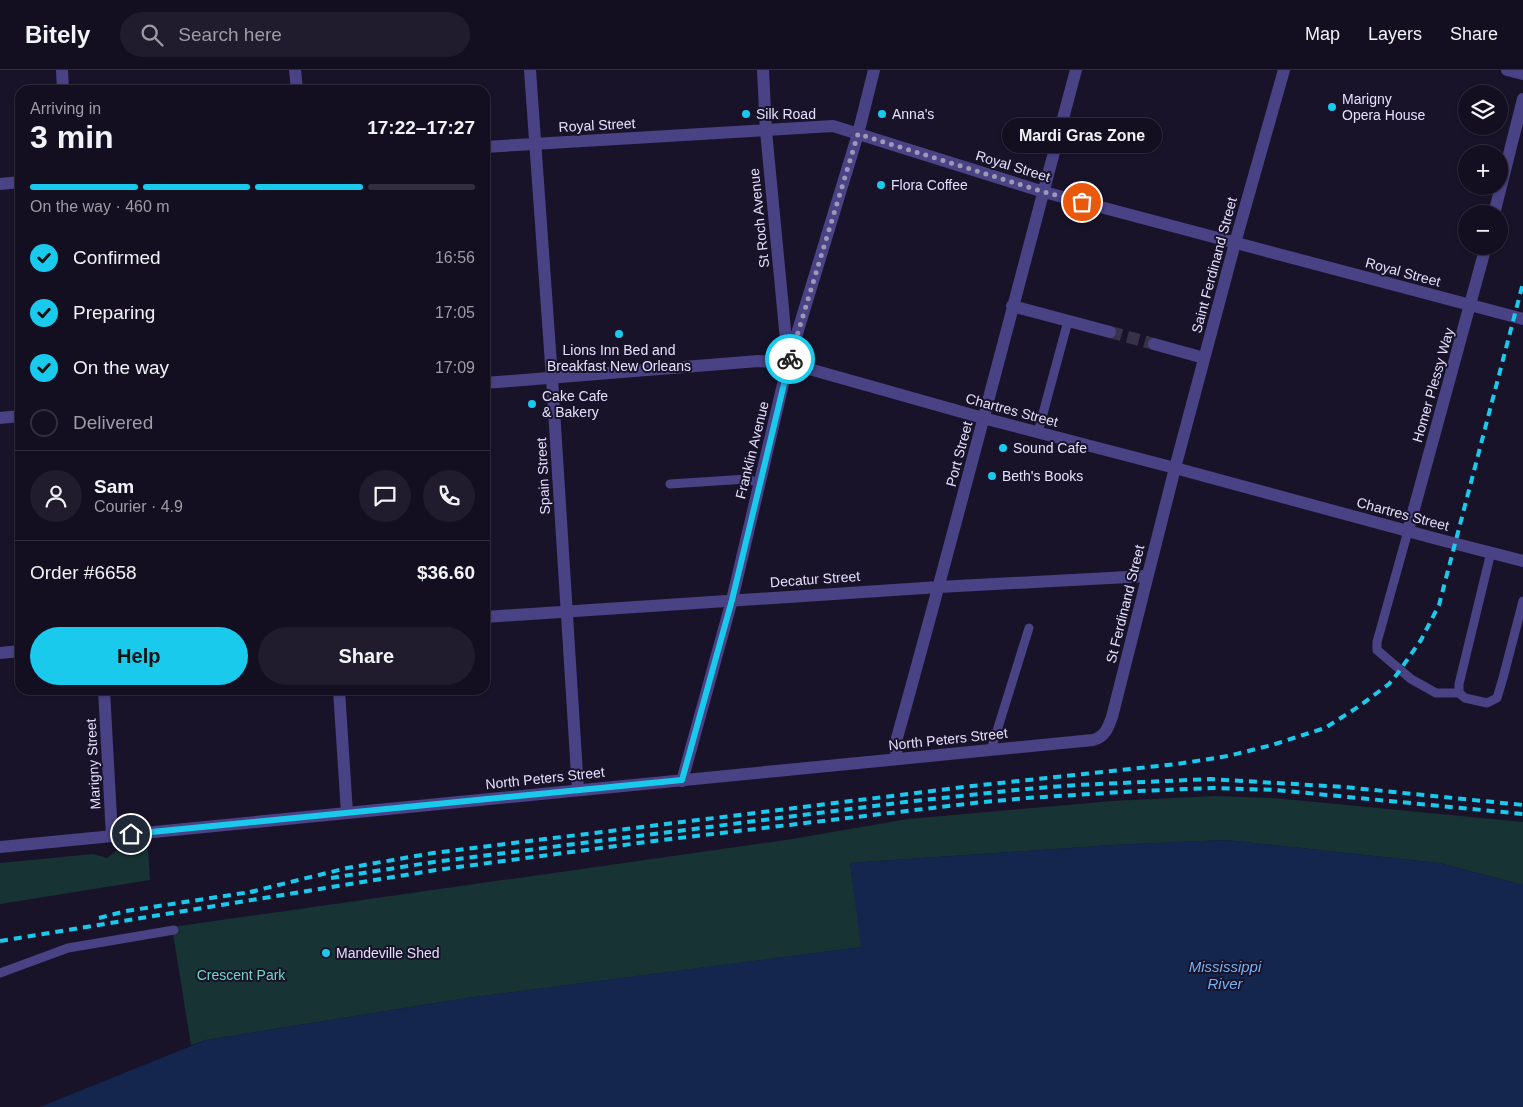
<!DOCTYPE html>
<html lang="en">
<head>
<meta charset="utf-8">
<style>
	:root { --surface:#130e20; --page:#201c2d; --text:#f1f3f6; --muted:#9d9ca5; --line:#322e3e; --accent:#1acaed }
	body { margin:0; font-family:Helvetica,sans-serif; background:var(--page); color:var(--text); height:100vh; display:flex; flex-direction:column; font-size:19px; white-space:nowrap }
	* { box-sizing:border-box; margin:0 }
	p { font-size:16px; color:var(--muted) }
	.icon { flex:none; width:28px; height:28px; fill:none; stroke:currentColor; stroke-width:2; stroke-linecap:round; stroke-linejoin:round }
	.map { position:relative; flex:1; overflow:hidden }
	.panel { position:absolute; left:15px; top:15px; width:475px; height:610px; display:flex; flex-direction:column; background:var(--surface); border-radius:15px; box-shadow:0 1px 4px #0004,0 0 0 1px var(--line) }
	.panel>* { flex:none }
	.controls { position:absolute; left:1458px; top:15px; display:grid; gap:10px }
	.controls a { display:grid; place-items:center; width:50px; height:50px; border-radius:50%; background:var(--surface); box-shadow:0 1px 4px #0004,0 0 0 1px var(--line); font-size:25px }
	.pin { position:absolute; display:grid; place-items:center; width:42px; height:42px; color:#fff; margin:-21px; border:2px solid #fff; border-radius:50%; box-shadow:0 1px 5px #0007 }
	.courier { position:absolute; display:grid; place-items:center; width:50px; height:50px; margin:-25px; border:4px solid #1acaed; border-radius:50%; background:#fff; color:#222; box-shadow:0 1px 6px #0007 }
	.bubble { position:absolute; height:35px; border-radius:18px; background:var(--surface); box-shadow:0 1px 4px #0004,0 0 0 1px var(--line); font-size:16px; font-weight:700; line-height:35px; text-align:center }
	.summary em { font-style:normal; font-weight:700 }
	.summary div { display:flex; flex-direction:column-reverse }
	.summary { display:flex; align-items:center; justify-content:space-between; height:85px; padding:0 15px }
	h1 { font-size:32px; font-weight:700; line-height:38px }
	.bar { display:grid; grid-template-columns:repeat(4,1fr); gap:8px 5px; align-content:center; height:60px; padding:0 15px }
	.bar i { height:6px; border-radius:4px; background:var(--line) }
	.bar .current { background:var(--accent) }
	.bar p { grid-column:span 4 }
	.line { display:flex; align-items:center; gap:12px; padding:0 15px; border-top:1px solid var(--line) }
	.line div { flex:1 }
	.round { display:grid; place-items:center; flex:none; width:52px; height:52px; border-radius:26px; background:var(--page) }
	ol { padding:0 15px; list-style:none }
	li { display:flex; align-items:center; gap:15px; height:55px }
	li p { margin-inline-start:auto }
	li .icon { padding:5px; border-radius:50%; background:var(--accent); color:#111; stroke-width:4 }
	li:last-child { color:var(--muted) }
	li i { width:28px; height:28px; border:2px solid var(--line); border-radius:50% }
	.cta { display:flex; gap:10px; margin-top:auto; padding:10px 15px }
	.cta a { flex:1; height:58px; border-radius:30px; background:var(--accent); color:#111; font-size:20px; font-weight:700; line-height:58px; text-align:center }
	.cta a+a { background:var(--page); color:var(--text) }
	header { display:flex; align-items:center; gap:30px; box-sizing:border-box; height:70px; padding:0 25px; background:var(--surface); border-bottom:1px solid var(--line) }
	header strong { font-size:24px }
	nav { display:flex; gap:28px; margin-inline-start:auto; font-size:18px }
	.search { width:350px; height:45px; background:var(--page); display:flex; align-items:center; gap:12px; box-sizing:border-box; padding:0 18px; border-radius:28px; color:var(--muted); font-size:19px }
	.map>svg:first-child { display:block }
</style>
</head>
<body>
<header>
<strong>Bitely</strong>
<div class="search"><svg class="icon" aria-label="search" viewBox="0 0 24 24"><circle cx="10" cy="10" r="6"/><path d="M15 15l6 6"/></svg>Search here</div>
<nav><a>Map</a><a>Layers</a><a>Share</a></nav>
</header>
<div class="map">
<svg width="1523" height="1037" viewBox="0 0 1523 1037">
	<rect width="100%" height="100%" fill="#19132a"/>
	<!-- green -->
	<path fill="#173334" d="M1215,726L1274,728L1523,752V815L1439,793L1226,770L1113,775L850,793L862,877L467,928L206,970L191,975L172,857L786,770L908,749L1112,731Z
		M148,778L150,810L0,834V793L93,784L107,788L116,781Z"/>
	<!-- water -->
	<path fill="#14264e" d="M1226,770L1439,793L1511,812L1523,814V1037H40L206,970L467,928L861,877L850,793L1113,775Z"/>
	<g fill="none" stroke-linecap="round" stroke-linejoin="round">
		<!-- minor-tunnel -->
		<path stroke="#37324a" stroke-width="12" stroke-dasharray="12 6" stroke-linecap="butt" d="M1110,262L1154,274"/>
		<!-- service -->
		<path stroke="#494285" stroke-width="9" d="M1038,362L1068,251
			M670,414L747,409L759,413
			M1408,461L1377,572V580L1411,609L1436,623H1459
			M1491,482L1459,614V623L1465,628L1487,633L1497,628L1503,608L1523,531
			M991,680L1029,558
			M0,903L68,878L174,860"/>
		<!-- minor -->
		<path stroke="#494285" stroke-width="12" d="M62,0L63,20
			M295,0L297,20
			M530,0L552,308L578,720
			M763,0L766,61L788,291
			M1507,0L1523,4
			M485,77L833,56L1044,122L1523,249
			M0,114L20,112
			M1494,144L1523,29
			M1012,236L1110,262
			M1154,274L1204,288
			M485,313L758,291L788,293L983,348L1175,398L1235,173L1284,0
			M0,348L20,346
			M1408,461L1486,176
			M485,547L939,517L1147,506
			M0,583L20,581
			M104,620L112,766
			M339,620L347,743
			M896,689L897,668C959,446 1016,223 1076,0"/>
		<!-- tertiary -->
		<path stroke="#494285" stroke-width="12" d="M682,711L732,530L788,293L858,64L874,0
			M0,777L1093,670C1105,667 1108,658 1112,647L1175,398L1441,470L1523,491"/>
		<!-- rail -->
		<path stroke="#1acaed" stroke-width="4" stroke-dasharray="8 6" stroke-linecap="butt" d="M331,808L434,792L905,732L1026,719L1077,715L1210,709L1344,717L1523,735
			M250,822L347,798L433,783L972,716L1177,694L1228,686L1272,675L1325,658L1358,637L1389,614L1398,603L1421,570L1439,535L1523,213
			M99,848L126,841L257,821
			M0,871L436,800L654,771L974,733L1027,728L1139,721L1213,718L1276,720L1523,744"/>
	</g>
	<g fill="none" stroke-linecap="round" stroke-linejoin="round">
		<!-- done -->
		<path stroke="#9d98b3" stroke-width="5" stroke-dasharray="0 9" d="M790,289L858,64L1044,122L1082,132"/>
		<!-- route -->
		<path stroke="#1acaed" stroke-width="6" d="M131,764L682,710L732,530L790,289"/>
	</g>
	<!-- markers -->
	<g fill="#1acaed" stroke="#19132a" stroke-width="2">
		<circle cx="1332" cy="37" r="5"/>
		<circle cx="746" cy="44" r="5"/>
		<circle cx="882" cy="44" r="5"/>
		<circle cx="881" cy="115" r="5"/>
		<circle cx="619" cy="264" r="5"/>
		<circle cx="532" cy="334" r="5"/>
		<circle cx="1003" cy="378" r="5"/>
		<circle cx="992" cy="406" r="5"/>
		<circle cx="326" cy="883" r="5"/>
	</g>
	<g text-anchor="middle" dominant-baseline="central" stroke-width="4" stroke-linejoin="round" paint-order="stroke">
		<!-- poi labels -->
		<g font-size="14" fill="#e4dffd" stroke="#19132a" text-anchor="start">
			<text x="1342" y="29">Marigny<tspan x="1342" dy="16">Opera House</tspan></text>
			<text x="756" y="44">Silk Road</text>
			<text x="892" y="44">Anna's</text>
			<text x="891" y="115">Flora Coffee</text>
			<text x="619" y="280" text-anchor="middle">Lions Inn Bed and<tspan x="619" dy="16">Breakfast New Orleans</tspan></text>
			<text x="542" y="326">Cake Cafe<tspan x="542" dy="16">&amp; Bakery</tspan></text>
			<text x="1013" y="378">Sound Cafe</text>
			<text x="1002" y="406">Beth's Books</text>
			<text x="336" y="883">Mandeville Shed</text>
		</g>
		<!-- street labels -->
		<g font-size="14" fill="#e4dffd" stroke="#19132a">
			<text transform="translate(597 55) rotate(-3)">Royal Street</text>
			<text transform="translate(1013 96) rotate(17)">Royal Street</text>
			<text transform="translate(759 148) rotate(-96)">St Roch Avenue</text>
			<text transform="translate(1214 195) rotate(-75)">Saint Ferdinand Street</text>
			<text transform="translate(1403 202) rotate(15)">Royal Street</text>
			<text transform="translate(1433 315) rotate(-74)">Homer Plessy Way</text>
			<text transform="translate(1012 340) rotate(15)">Chartres Street</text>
			<text transform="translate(752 380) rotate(-76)">Franklin Avenue</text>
			<text transform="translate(959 384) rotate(-75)">Port Street</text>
			<text transform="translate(543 406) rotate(-93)">Spain Street</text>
			<text transform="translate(1403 444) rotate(15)">Chartres Street</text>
			<text transform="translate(815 509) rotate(-4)">Decatur Street</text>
			<text transform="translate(1125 534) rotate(-76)">St Ferdinand Street</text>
			<text transform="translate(948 669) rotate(-6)">North Peters Street</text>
			<text transform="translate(93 694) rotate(-93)">Marigny Street</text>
			<text transform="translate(545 708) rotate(-6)">North Peters Street</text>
		</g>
		<!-- park labels -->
		<g font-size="14" fill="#6fd8c5" stroke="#19132a">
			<text x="241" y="905">Crescent Park</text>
		</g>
		<!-- water labels -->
		<g font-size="15" font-style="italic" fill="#75b1f4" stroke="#19132a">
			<text x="1225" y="896">Mississippi<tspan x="1225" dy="17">River</tspan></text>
		</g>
	</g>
</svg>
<div class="controls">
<a><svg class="icon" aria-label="layers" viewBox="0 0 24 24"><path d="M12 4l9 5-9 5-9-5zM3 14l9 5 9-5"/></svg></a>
<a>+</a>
<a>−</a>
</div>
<div class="pin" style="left:1082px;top:132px;background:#ea580c"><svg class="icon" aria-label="bag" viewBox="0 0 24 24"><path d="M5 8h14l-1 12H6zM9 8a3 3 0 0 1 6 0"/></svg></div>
<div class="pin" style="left:131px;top:764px;background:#1f2937"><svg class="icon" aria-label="home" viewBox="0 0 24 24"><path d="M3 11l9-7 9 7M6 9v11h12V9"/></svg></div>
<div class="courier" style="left:790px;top:289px"><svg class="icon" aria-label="bike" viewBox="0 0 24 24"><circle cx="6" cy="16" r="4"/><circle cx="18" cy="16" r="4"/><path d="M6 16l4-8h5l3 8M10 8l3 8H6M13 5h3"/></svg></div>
<div class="bubble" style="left:1002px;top:48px;width:160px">Mardi Gras Zone</div>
<section class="panel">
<div class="summary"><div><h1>3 min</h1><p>Arriving in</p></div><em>17:22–17:27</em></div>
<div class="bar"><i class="current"></i><i class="current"></i><i class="current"></i><i></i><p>On the way · 460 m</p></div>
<ol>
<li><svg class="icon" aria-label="check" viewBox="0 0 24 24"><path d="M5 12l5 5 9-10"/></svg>Confirmed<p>16:56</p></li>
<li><svg class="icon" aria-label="check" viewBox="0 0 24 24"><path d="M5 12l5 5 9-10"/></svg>Preparing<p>17:05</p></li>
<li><svg class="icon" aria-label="check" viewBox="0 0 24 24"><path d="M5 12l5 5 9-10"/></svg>On the way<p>17:09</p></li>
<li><i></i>Delivered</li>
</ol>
<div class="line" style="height:90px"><a class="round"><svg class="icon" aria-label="person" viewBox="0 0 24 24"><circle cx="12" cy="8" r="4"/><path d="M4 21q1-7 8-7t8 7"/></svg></a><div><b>Sam</b><p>Courier · 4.9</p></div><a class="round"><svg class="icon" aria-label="chat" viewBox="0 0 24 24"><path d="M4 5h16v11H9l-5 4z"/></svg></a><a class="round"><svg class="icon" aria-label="phone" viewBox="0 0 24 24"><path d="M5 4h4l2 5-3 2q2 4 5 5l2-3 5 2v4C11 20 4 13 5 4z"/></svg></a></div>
<div class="line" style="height:65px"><div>Order #6658</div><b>$36.60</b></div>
<div class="cta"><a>Help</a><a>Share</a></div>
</section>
</div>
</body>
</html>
